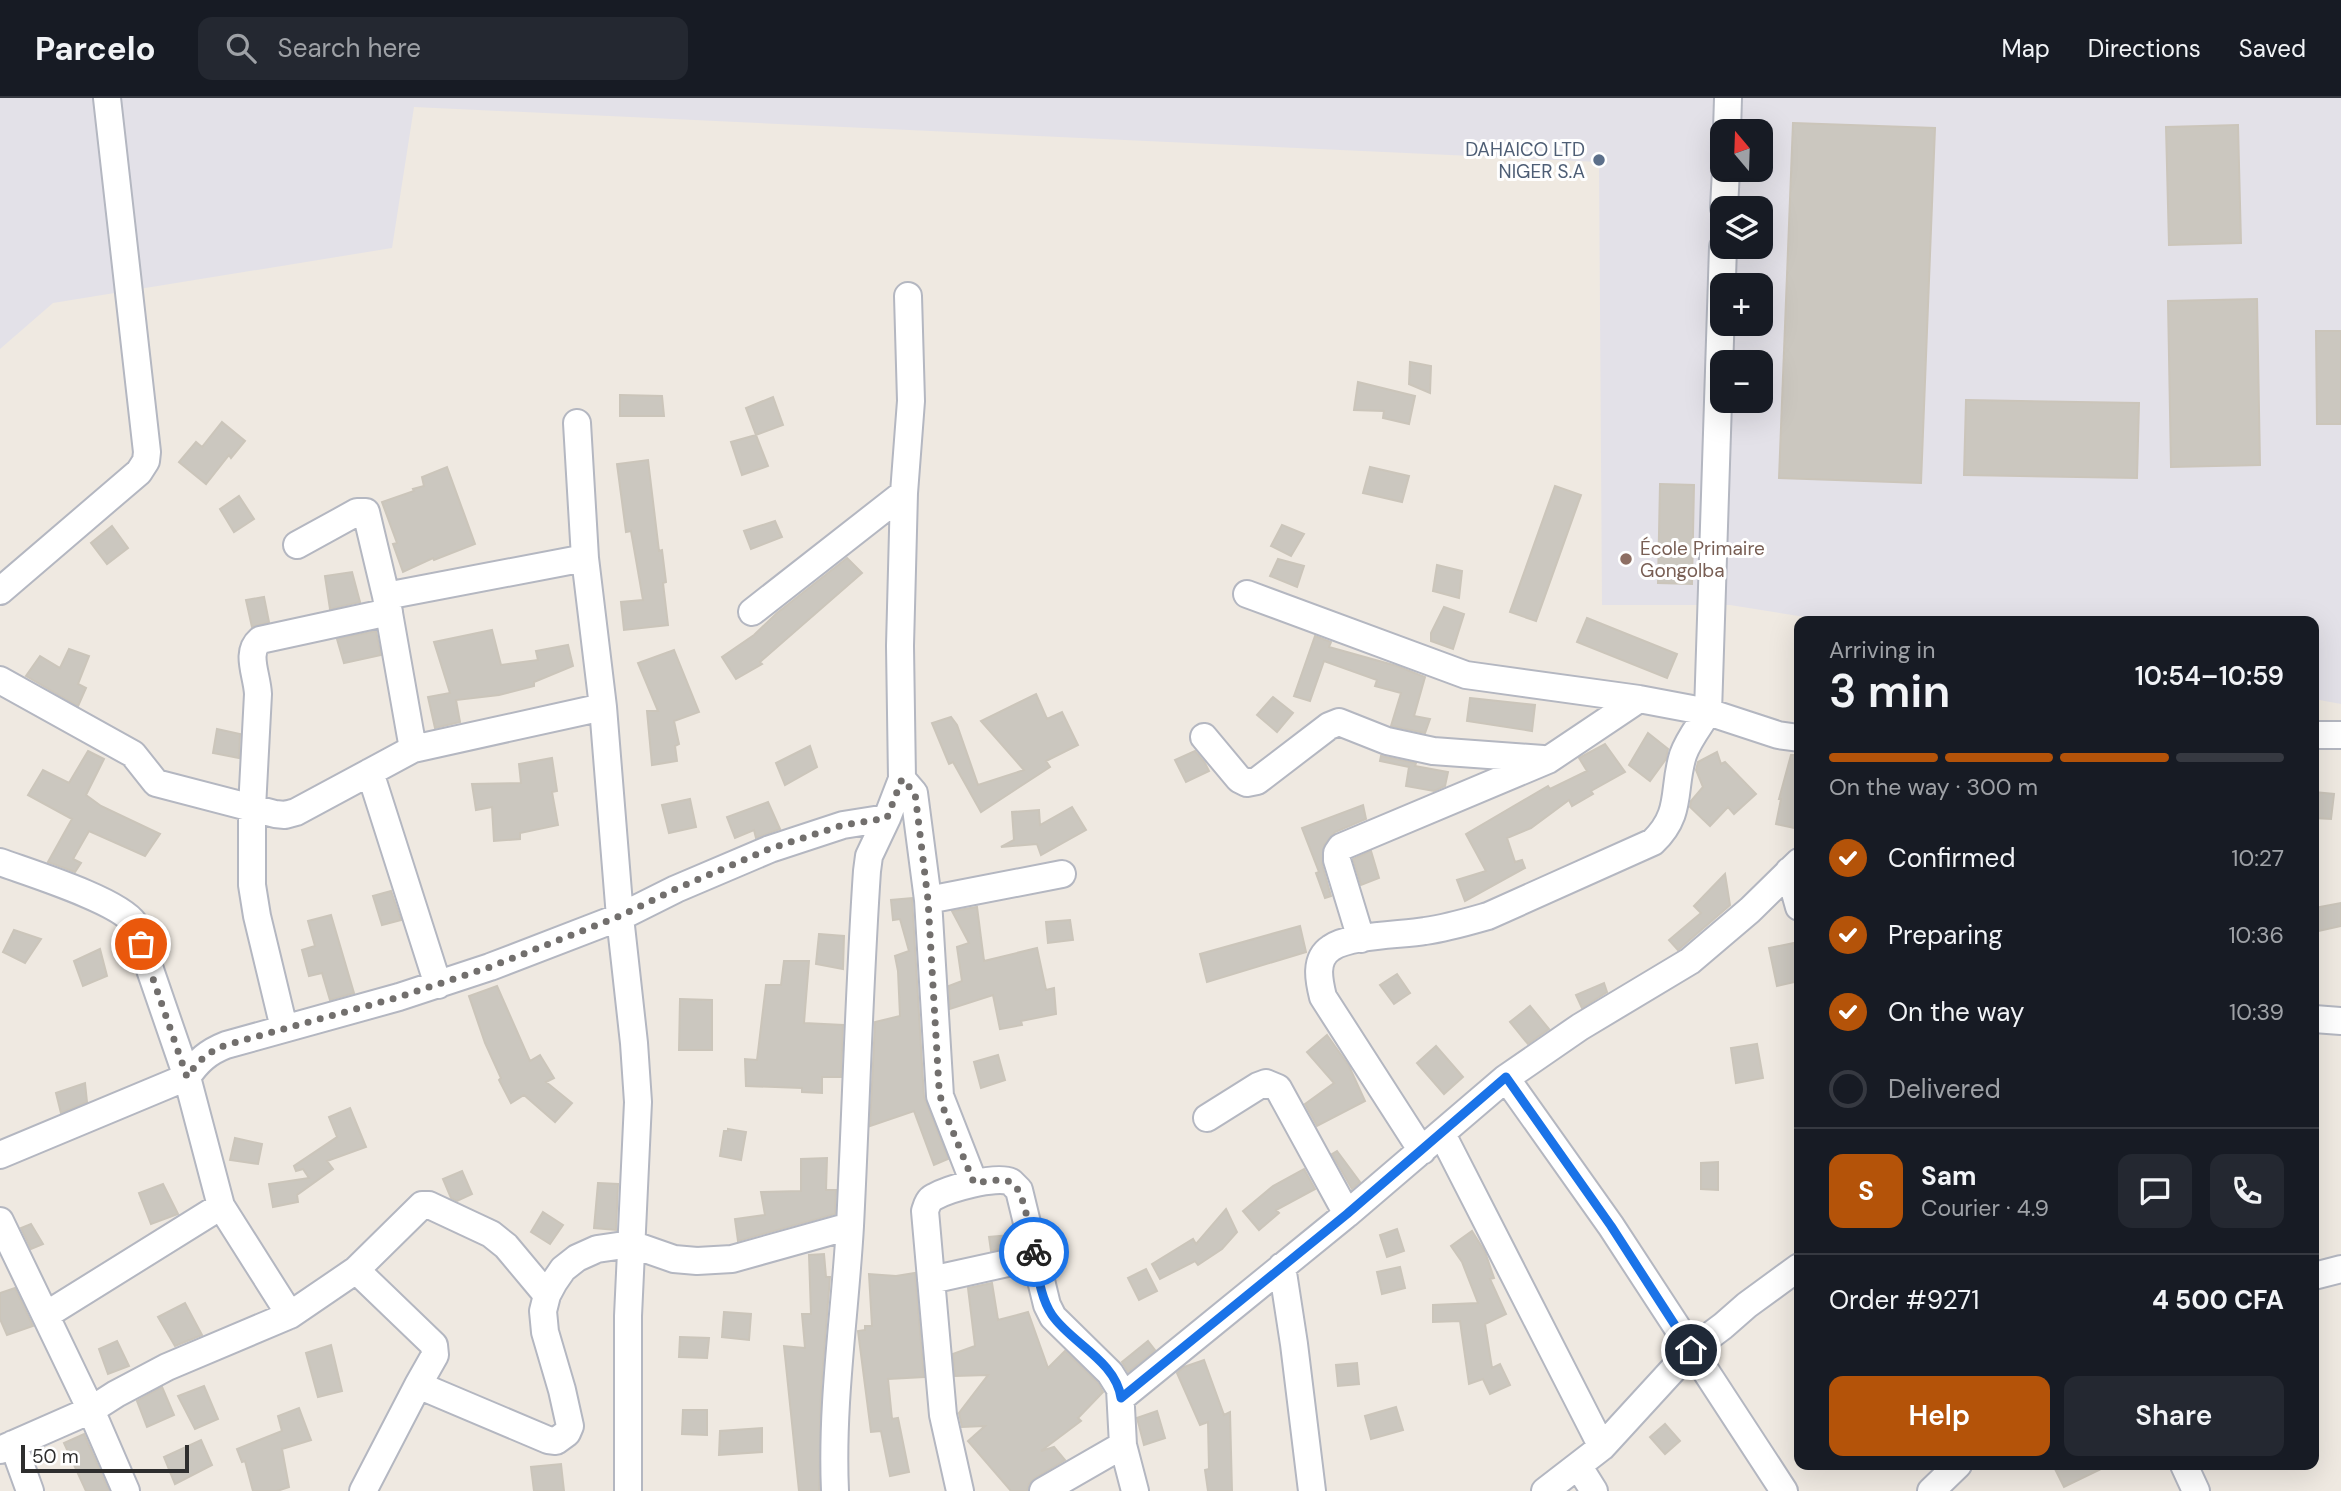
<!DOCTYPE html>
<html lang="en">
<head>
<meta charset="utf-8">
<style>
	:root { --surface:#171b24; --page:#242831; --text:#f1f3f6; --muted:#9ea1a6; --line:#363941; --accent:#b45309 }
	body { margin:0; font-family:"DM Sans",sans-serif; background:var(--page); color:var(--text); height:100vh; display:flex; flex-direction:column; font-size:26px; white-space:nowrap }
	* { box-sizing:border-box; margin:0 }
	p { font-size:23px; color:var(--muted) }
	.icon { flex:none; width:38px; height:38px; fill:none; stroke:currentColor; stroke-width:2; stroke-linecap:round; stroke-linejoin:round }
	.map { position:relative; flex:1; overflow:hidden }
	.side { position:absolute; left:1794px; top:518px; width:525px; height:854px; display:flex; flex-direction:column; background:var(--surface); border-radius:14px; box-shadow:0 7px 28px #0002 }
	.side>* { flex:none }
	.needle { width:46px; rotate:341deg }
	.fabs { position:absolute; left:1710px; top:21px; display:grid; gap:14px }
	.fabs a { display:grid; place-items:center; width:63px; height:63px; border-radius:14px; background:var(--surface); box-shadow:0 7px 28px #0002; font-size:35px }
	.scale { position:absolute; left:21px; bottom:18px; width:168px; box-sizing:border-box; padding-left:7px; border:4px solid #2e2e2e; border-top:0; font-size:19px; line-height:24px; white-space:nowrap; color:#2e2e2e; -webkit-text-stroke:5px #fff; paint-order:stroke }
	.pin { position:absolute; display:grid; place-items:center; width:60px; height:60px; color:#fff; margin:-30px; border:4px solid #fff; border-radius:50%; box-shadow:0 2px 7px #0007 }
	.courier { position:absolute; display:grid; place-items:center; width:70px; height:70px; margin:-35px; border:5px solid #1a73e8; border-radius:50%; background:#fff; color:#222; box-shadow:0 2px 9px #0007 }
	.overview em { font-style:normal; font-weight:600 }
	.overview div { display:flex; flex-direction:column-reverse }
	.overview { display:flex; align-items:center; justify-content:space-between; height:119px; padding:0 35px }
	h1 { font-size:46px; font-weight:600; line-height:52px }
	.bar { display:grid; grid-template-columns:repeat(4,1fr); gap:10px 7px; align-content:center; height:84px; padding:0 35px }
	.bar i { height:9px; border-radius:5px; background:var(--line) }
	.bar .active { background:var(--accent) }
	.bar p { grid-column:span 4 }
	.line { display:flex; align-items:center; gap:18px; padding:0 35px; border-top:2px solid var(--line) }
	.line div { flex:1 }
	.round { display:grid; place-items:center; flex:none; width:74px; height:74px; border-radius:14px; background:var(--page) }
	ol { padding:0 35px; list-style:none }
	li { display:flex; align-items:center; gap:21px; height:77px }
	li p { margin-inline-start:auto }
	li .icon { padding:7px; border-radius:50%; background:var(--accent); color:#fff; stroke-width:4 }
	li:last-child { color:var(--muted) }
	li i { width:38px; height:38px; border:4px solid var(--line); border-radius:50% }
	.button { display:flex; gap:14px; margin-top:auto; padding:14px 35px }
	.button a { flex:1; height:80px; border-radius:14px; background:var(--accent); color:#fff; font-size:28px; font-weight:600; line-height:80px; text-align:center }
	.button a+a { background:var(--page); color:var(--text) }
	header { display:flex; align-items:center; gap:42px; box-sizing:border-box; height:98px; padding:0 35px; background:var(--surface); border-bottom:2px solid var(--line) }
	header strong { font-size:33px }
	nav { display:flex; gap:38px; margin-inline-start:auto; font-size:24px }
	.search { width:490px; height:63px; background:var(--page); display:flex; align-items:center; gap:18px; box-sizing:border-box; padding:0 24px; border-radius:14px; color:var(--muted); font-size:26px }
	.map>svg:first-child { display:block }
</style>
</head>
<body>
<header>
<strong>Parcelo</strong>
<div class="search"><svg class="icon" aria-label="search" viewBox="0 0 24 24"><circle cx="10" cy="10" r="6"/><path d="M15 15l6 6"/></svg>Search here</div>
<nav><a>Map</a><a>Directions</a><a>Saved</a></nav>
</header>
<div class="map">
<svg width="2341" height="1393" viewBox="0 0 2341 1393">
	<rect width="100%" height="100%" fill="#efe9e1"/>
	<!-- industrial -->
	<path fill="#e3e1e8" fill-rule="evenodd" d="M0,0H2341V606L2314,601V523H1830L1730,507H1602L1599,64L414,9L392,150L53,205L0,251ZM1722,33H1760V72H1722ZM1722,110H1760V149H1722ZM1722,187H1760V226H1722ZM1722,264H1760V303H1722Z"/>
	<!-- building -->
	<path fill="#cbc7bf" stroke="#cbc5ba" stroke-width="2" d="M1793,25L1935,30L1921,385L1779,380Z
		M2238,27L2241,145L2169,147L2166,29Z
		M2257,201L2260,367L2171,369L2168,203Z
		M2316,233H2341V326H2317Z
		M1410,264L1431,268L1430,295L1409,286Z
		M1358,284L1415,298L1409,326L1383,320L1384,313L1354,312Z
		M620,297L662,298L664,318H620Z
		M773,299L783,327L756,337L746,310Z
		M1966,302L2139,305L2137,380L1964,377Z
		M222,324L245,343L231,360L229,357L206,386L179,364L196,344L202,349Z
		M756,337L768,368L742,377L731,344Z
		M648,362L659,453L662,452L666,484L663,485L668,527L624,532L621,504L643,502L631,433L626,434L617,366Z
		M447,369L475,446L434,462L433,460L403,474L393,446L397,445L382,404L414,393L413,391L424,388L422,379Z
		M1370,369L1409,378L1402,404L1363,395Z
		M1660,386L1694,387L1692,486L1658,485Z
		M1555,388L1581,397L1536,523L1510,514Z
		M239,398L254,421L234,434L220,411Z
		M775,423L782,439L751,451L744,433Z
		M1282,427L1304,436L1291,458L1271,448Z
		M112,428L128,450L107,466L91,445Z
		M847,460L862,475L760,564L762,566L736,581L722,559L754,537L777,515Z
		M1278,461L1304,468L1297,489L1270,478Z
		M1437,467L1462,473L1459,500L1433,493Z
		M352,474L360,504L330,511L325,478Z
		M264,499L269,524L252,529L246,502Z
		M1444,509L1464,516L1453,551L1431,543V535Z
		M1587,520L1677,556L1667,580L1577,544Z
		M492,532L501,567L538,562L536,553L568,547L573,568L534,584V588L499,597L456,602L460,624L435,630L428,599L450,595L434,544Z
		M376,533L381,557L344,565L337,541Z
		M1315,538L1331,544L1329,549L1397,568L1425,579L1414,618L1430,621L1425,635L1391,628L1401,595L1375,588L1377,582L1324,563L1310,603L1294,598Z
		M69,551L89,558L78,586L86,590L78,608L26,578L40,558L60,570Z
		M674,552L699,614L674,623L679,646L675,648L677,663L652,667L647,613H658L638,565Z
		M1036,596L1047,621L1062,614L1078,647L1046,663L1050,669L981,714L953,664L949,666L932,625L951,619L957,627L978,687L1024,672L981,623Z
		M1273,599L1293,615L1277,634L1257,617Z
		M1470,600L1535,607L1532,633L1467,623Z
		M217,631L240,636L239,660L213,655Z
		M1648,635L1668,651L1666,661L1650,683L1629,667Z
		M1605,646L1625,674L1591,693L1593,696L1572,708L1569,702L1531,730L1507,740L1515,764L1522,762L1525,770L1465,803L1457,782L1486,773L1466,736L1548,688L1550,691L1587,673L1579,660Z
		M810,648L817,669L785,687L776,665Z
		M88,653L104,661L86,697L101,708L160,736L145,758L89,733L73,761L81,765L75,774L48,764L72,721L28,697L43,672L69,685Z
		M1195,653L1205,665L1209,673L1186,684L1175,662Z
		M1717,654L1721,666L1725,664L1756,696L1734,716L1728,709L1710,728L1690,709L1691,703L1703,689L1696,672L1698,664Z
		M1791,657H1799V731L1776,726L1781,701H1779Z
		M1381,658L1416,665L1415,668L1448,674L1445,688L1434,693L1406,688L1409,669L1380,663Z
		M552,660L557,693L552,694L558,727L520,735V741L494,743L492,709L476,712L472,686L521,685L519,666Z
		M2314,694L2334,696L2331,721L2314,720Z
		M690,701L696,729L669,735L662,707Z
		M768,704L780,731L756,740L754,732L735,740L727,719Z
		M1363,707L1366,721L1335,734L1324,747L1322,766L1331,798L1325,800L1316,775L1319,774L1302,730Z
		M1072,709L1086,732L1041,757L1037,746L1001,749L1014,742L1012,714L1039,712L1040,727Z
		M1371,753L1379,780L1361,787L1353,761Z
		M1725,776L1730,807L1678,852L1669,842L1701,815L1694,808Z
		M391,793L401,822L382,827L373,798Z
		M912,800L924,999L948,1061L934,1067L914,1013L870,1028L875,924L900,918L898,873L895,858L909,853L900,821L893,822L891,802Z
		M2341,805V828L2314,834V810Z
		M977,809L984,863L1037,850L1046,892L1054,890L1056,916L1021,923L1022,927L1000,931L993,897L950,911L949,888L962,883L957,849L969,845L952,813Z
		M331,817L354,895L330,902L322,875L309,878L302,852L315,848L308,823Z
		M1070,822L1073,842L1048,845L1046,824Z
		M1300,828L1306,854L1207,884L1200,856Z
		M14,832L41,841L25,865L3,854Z
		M819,836L844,838L843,871L816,866Z
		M1794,845L1799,869V883L1777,888L1769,850Z
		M100,851L107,878L83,888L74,863Z
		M784,863H809L804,925L843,927L841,979H822V995L802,994V990L746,988L745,961L757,962L766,887H781Z
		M1397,876L1410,895L1394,906L1380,887Z
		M1604,885L1607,894L1582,910L1576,897Z
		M497,888L530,963L540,957L554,980L546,984L572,1005L555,1024L524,997L511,1005L499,982L501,980L485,945L469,898Z
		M680,901L712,902V952H679Z
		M1530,908L1549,931L1528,946L1510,924Z
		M1327,937L1349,968L1365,1003L1317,1028L1305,1006L1334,985L1307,954Z
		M1757,946L1763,980L1736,985L1731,950Z
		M1436,948L1463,979L1444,996L1417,965Z
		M998,957L1005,982L981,990L974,964Z
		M85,985L87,1004L61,1015L56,995Z
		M350,1010L366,1049L327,1063L333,1071L297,1097L298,1104L273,1109L269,1086L309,1080L303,1071L296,1073L294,1068L337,1039L329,1019Z
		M728,1031L746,1034L741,1062L720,1058L724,1033H728Z
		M235,1040L262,1046L258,1066L230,1062Z
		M1337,1053L1360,1084L1352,1091L1332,1056Z
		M827,1060L826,1092H836L835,1116L738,1143L735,1121L765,1117L761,1094L801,1093V1061Z
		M1718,1064V1092L1701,1091V1065Z
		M1304,1071L1315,1091L1276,1112L1279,1115L1259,1132L1243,1113L1273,1088Z
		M462,1073L472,1096L457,1103L451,1100L443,1081Z
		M598,1085L618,1086L616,1132L594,1130Z
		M163,1086L178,1116L151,1126L139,1095Z
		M1226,1111L1237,1134L1222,1151L1198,1167L1195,1163L1160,1181L1152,1166L1193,1141L1196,1146Z
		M543,1114L563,1127L550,1146L531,1134Z
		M31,1126L43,1146L31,1151L21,1130Z
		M1397,1131L1404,1153L1387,1159L1380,1137Z
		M1472,1133L1485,1154L1494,1180L1490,1181L1506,1216L1485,1226L1492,1270L1500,1266L1510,1287L1490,1296L1483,1281L1469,1286L1460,1223L1433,1224V1207L1478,1205L1462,1164L1451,1148Z
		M1010,1137L1011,1148L991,1153L989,1139Z
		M824,1156L826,1179H830L821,1293L819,1393H799L784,1248L805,1250L802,1216H811L809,1157Z
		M1400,1169L1405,1190L1382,1196L1377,1174Z
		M1146,1171L1157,1193L1139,1202L1128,1180Z
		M915,1175L924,1279L888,1281L892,1321L898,1320L909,1374L890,1378L881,1333L871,1334L858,1233L865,1232V1228H872L869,1176L896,1178Z
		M992,1185L998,1222L1028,1214L1048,1270L1065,1253L1098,1285L1103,1294L1078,1320L1081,1323L1041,1353L1054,1349L1065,1362L1035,1380L1029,1386L1027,1393H1011L968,1343L985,1328L962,1329L959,1315L988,1277L955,1278L953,1256L975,1248L968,1190Z
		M15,1190L33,1228L7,1237L0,1221V1195Z
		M185,1205L202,1237L175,1248L158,1219Z
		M724,1214L751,1216L749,1242L722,1239Z
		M680,1239L709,1240L707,1260L679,1259Z
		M117,1243L129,1268L108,1276L99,1251Z
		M1148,1243L1155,1252L1128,1274L1122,1264Z
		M331,1247L342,1293L318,1299L306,1255Z
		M1204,1262L1224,1317L1230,1314L1232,1393H1208L1205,1372L1209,1371L1208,1324L1200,1327L1177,1275L1184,1269Z
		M1357,1265L1359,1286L1338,1288L1336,1267Z
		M204,1288L218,1321L195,1331L178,1298Z
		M162,1289L174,1317L147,1329L137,1303Z
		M1396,1309L1403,1332L1371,1341L1365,1318Z
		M299,1310L311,1342L282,1351L289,1389L277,1393H253L245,1363L242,1364L237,1351L282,1333L278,1318Z
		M683,1312H707V1337L682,1336Z
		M1157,1313L1165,1340L1144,1347L1137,1320Z
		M1665,1326L1680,1343L1665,1356L1650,1339Z
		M762,1330V1354L719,1357L720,1333Z
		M84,1336L109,1393H86L64,1345Z
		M201,1342L212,1367L175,1386L164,1359Z
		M561,1366L564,1393H534L531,1369Z
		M2053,1367H2109L2064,1389Z"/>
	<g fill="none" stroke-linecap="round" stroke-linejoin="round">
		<defs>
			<path id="minor" d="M1727,33L1728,0
				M1724,110L1726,72
				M577,325L585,460L603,609L620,819L634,945L638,1004L628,1218V1393
				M297,447L357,414H366L386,498L413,651
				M0,493L139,374L146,363L147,354L107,0
				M1247,496L1466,577L1639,601L1708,614L1778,637L1799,640
				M386,498L585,460
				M752,514L904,395
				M0,582L133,656L156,685L275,716L285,717L296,714L413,651L603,609
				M2314,637H2341
				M1204,639L1239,681L1247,685L1257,683L1329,628L1339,624L1387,643L1433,653L1543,661
				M370,674L438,887
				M902,681L914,695L928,802L940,998L974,1085
				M0,764C30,775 118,802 134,825L187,979L221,1108L46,1217
				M1789,773L1799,809
				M928,802L1062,776
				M1361,841L1337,762V755L1341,749L1548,662L1639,601
				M2314,921L2341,923
				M284,930L257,818L252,787V710L258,596C257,576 245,555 260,542L389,514
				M1506,980L1611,1128L1784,1393
				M1207,1020L1258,988L1266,985L1278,990L1347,1116
				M1442,1036L1602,1349
				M1422,1053L1323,899C1319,883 1314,861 1331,850C1349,837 1402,837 1425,833C1447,830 1467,824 1488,818L1653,744C1683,715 1672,692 1683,657C1688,642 1700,627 1708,614L1723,149
				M0,1057L187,979C198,963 208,954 226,947L399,899L490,869L620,819L676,791L770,751L843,727L887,720
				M221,1108L290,1217
				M0,1123L91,1312L126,1393
				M1282,1168L1294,1246L1312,1393
				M356,1172L434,1247L435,1257L418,1287
				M2314,1178L2341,1171
				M931,1182L1035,1159
				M1121,1300L1347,1116L1506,980L1580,929L1690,863L1750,812L1799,764
				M13,1346L30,1393
				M0,1352L91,1312L116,1296L167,1269L290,1217L356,1172L422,1107H429L491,1136L506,1148L547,1197
				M2184,1367L2196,1393
				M1579,1369L1594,1393
				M363,1393L418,1287L548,1342L556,1343L567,1335L570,1328L562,1292L545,1234L543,1213L547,1197L554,1184L563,1171L577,1160L597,1151L631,1146L674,1161L697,1163L732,1161L850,1128
				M835,1393C831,1305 845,1216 850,1128C856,1010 859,891 867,773L869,758L887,720L902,681L900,548L904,395L911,303L908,198
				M960,1393L943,1317L925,1113C927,1107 928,1102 934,1099C948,1091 996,1077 1011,1084C1012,1085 1018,1091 1019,1092L1047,1207L1053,1219L1110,1275L1120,1291L1123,1347L1135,1393
				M1043,1393L1123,1347
				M1545,1393L1602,1349L1691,1252L1723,1228L1747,1207L1799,1169
				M1931,1393L1958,1367"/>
		</defs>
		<!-- minor casing -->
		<use href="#minor" stroke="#b4b7c1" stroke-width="30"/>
		<!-- minor -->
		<use href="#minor" stroke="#fff" stroke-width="26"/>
	</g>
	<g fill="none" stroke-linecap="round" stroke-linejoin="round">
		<!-- done -->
		<path stroke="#726f6d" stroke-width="7" stroke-dasharray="0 12.6" d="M141,846L187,979C198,963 208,954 226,947L399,899L490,869L620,818L676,791L769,751L843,727L887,720L902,681L915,695L928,802L939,990L942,1007L974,1085C984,1084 1003,1079 1012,1085C1025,1093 1030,1138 1034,1154"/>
		<!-- route -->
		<path stroke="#1a73e8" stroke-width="9" d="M1034,1154C1038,1175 1040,1199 1052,1217C1071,1245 1116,1263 1121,1300L1347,1116L1506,979L1611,1128L1691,1252"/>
	</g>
	<!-- markers -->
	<circle fill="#5c6f8a" stroke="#fff" stroke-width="2.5" cx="1599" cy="62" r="7"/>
	<circle fill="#8d6e63" stroke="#fff" stroke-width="2.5" cx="1626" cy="461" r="7"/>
	<g text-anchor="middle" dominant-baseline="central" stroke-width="6" stroke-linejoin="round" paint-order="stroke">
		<!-- service labels -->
		<g font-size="19" fill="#4e5e75" stroke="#fff" text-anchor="end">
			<text x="1585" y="51">DAHAICO LTD<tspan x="1585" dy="22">NIGER S.A</tspan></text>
		</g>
		<!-- education labels -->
		<g font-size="19" fill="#785e54" stroke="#fff" text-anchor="start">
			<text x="1640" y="450">École Primaire<tspan x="1640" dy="22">Gongolba</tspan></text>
		</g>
	</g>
</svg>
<div class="fabs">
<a><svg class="needle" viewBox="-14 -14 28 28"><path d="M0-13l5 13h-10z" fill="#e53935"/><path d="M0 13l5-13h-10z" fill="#9ea1a6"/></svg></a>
<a><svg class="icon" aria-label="layers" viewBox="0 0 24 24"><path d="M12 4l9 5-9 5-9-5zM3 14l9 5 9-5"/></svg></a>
<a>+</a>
<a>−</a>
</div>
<div class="scale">50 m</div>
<div class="pin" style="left:141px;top:846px;background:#ea580c"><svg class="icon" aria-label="bag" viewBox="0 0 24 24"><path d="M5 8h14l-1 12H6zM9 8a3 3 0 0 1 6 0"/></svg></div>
<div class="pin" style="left:1691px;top:1252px;background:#1f2937"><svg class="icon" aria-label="home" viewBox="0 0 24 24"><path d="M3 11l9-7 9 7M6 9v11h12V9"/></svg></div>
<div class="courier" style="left:1034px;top:1154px"><svg class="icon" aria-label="bike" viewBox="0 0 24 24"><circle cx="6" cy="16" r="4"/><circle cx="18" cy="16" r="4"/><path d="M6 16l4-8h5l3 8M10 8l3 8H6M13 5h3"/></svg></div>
<section class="side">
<div class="overview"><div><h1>3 min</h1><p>Arriving in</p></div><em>10:54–10:59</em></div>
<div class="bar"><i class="active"></i><i class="active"></i><i class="active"></i><i></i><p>On the way · 300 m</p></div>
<ol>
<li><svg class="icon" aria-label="check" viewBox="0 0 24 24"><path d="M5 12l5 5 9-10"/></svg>Confirmed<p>10:27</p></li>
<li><svg class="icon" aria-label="check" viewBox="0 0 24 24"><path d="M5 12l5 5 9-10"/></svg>Preparing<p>10:36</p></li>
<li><svg class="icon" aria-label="check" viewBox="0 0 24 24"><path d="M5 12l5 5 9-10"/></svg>On the way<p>10:39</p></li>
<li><i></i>Delivered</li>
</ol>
<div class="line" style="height:126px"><b class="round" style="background:var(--accent);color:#fff">S</b><div><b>Sam</b><p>Courier · 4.9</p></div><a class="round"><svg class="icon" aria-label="chat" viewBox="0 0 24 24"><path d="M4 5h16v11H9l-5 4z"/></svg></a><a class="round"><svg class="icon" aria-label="phone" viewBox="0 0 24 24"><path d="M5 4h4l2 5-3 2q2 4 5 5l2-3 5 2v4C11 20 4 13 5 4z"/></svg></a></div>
<div class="line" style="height:91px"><div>Order #9271</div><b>4 500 CFA</b></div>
<div class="button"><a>Help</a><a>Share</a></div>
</section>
</div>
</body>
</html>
